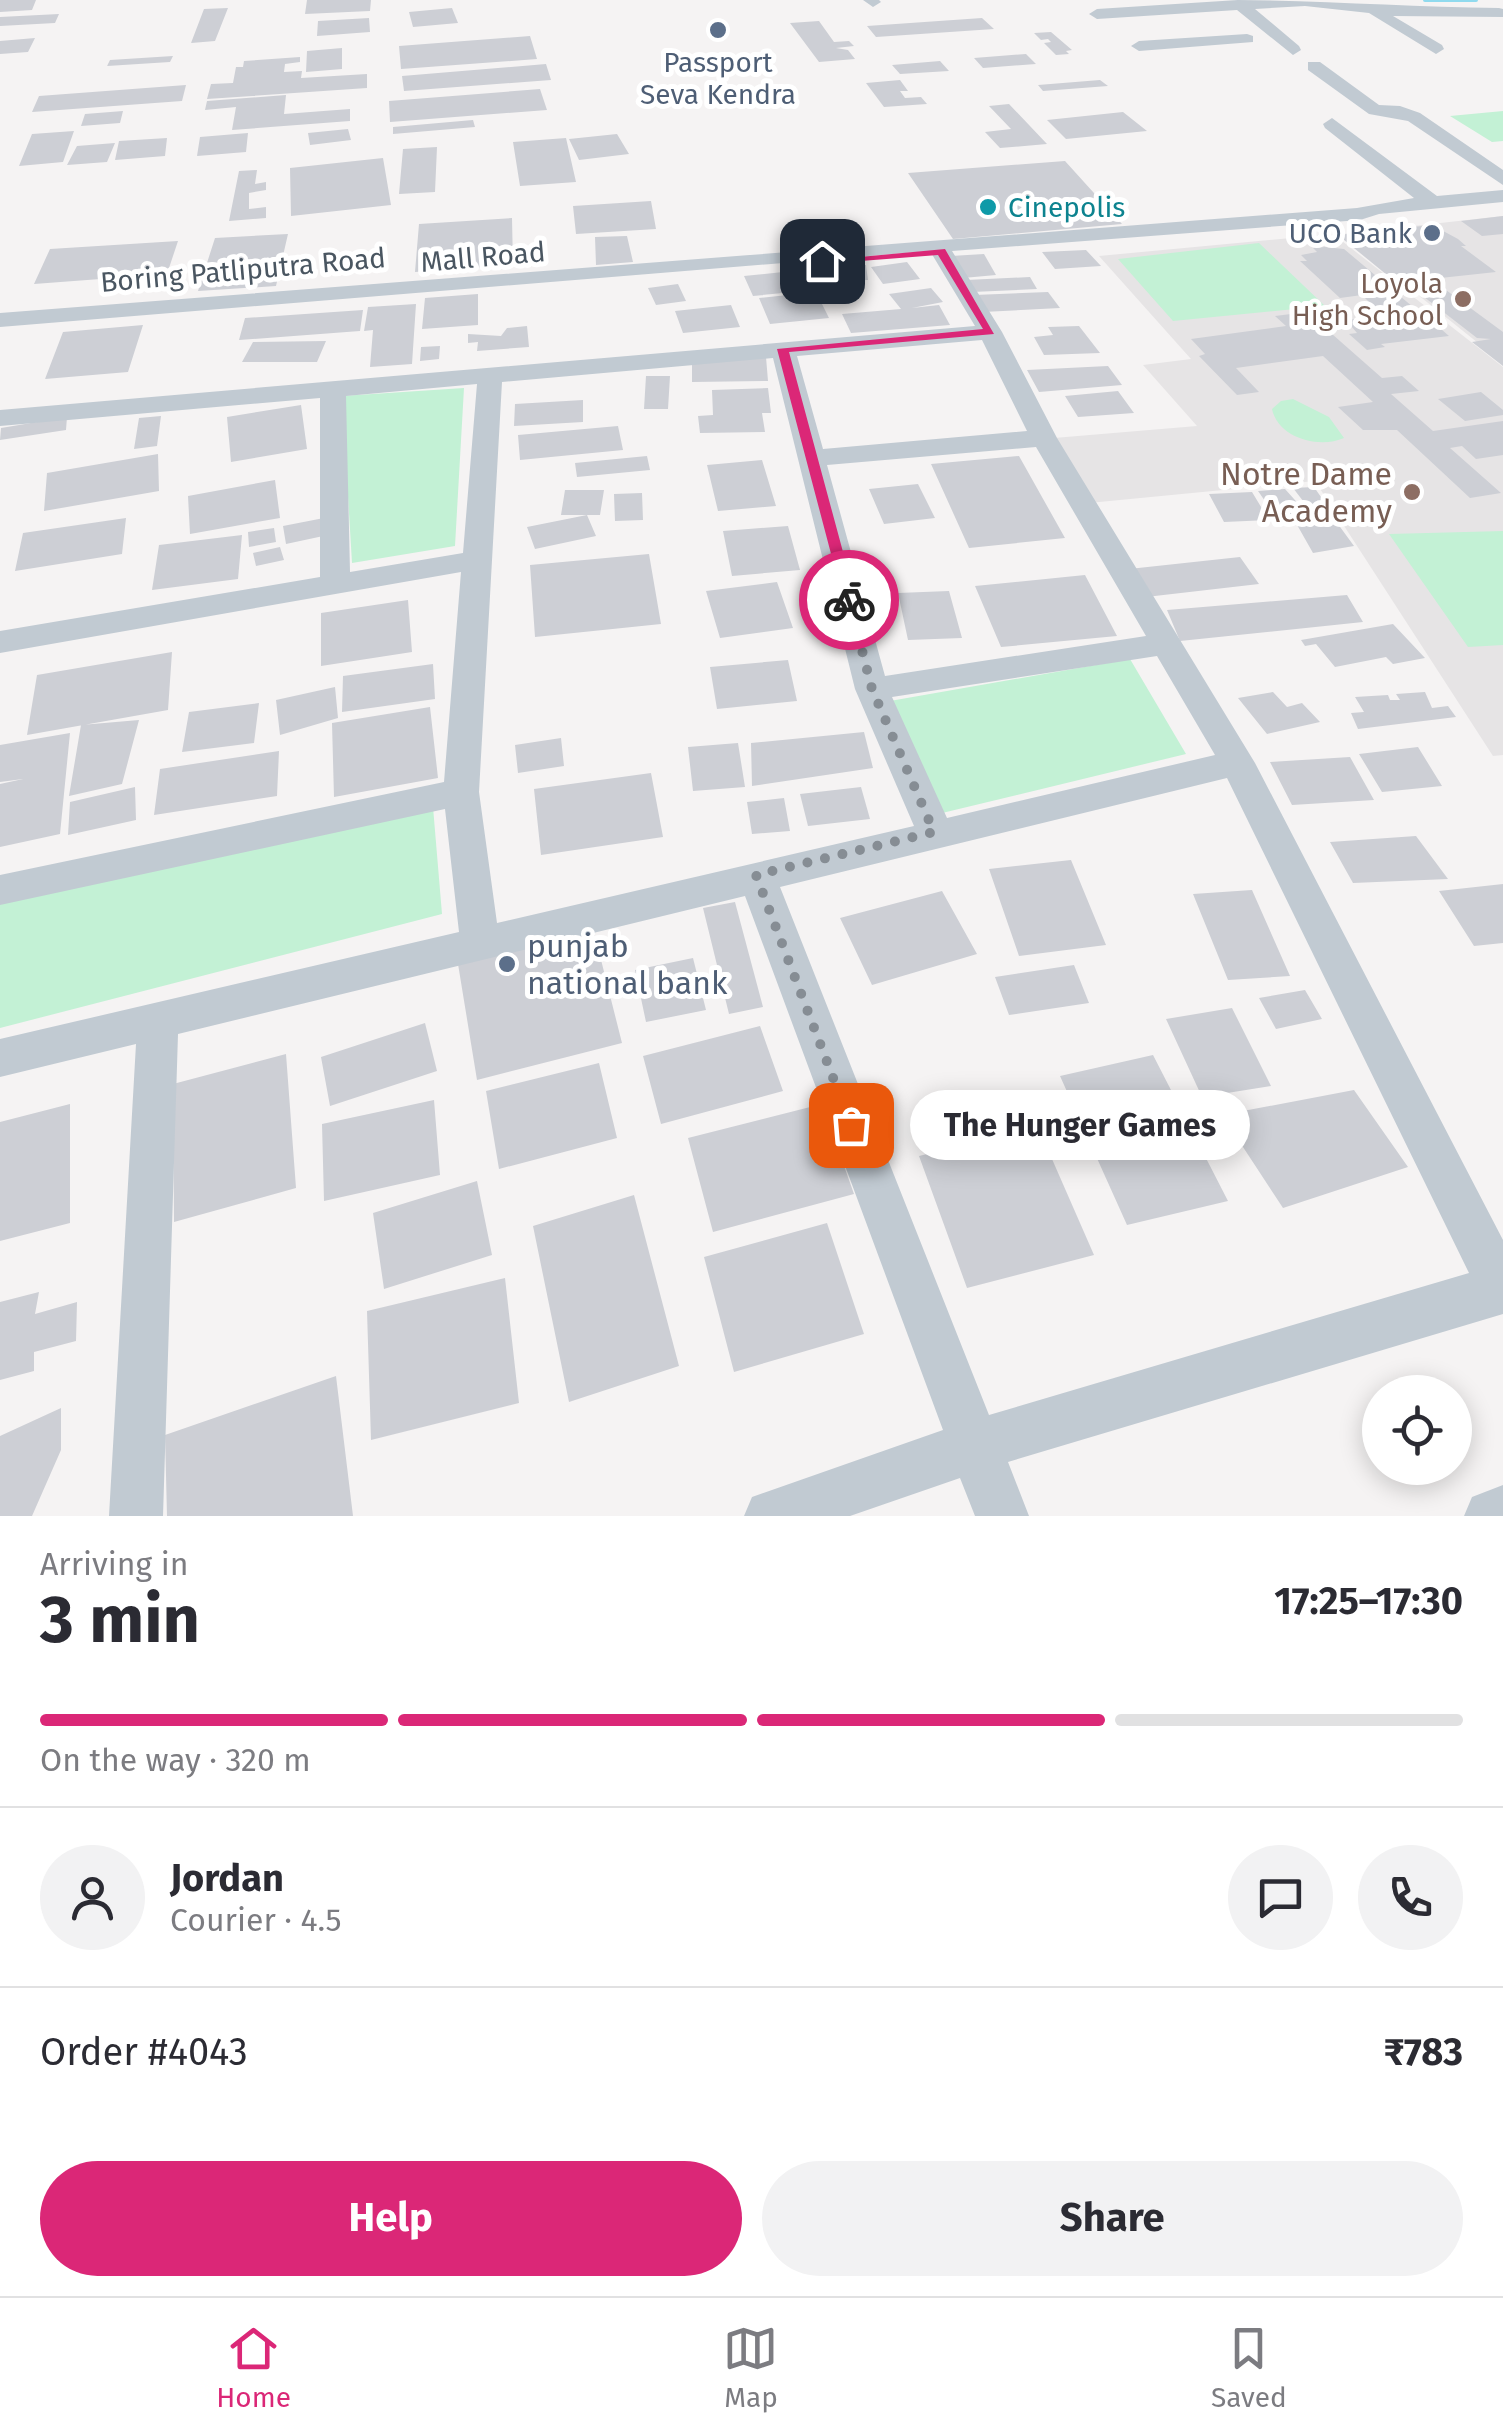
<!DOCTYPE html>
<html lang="en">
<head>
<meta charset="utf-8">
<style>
	:root { --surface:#fff; --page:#f2f2f3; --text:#2b2b33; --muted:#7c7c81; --line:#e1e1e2; --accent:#db2777 }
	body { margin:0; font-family:"Fira Sans",sans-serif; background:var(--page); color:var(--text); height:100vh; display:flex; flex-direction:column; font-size:38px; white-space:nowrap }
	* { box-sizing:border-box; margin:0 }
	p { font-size:32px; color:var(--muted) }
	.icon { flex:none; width:55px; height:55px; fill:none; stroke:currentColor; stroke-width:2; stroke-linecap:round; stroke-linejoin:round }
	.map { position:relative; height:1516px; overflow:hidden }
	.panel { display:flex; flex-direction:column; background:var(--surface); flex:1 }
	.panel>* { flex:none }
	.tools { position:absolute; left:1362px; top:1375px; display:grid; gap:20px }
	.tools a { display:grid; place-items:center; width:110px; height:110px; border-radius:50%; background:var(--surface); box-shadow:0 5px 25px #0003; font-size:50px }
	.pin { position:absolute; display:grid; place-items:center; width:85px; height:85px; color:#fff; margin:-42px; border-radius:20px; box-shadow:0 5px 15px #0006 }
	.courier { position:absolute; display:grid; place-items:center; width:100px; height:100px; margin:-50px; border:8px solid #db2777; border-radius:50%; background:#fff; color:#222; box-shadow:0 2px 12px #0007 }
	.bubble { position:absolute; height:70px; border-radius:35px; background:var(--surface); box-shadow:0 5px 25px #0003; font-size:32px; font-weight:700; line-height:70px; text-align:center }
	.headline em { font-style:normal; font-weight:700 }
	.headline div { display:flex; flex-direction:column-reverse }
	.headline { display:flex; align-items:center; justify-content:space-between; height:170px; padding:0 40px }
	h1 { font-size:65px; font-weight:700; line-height:75px }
	.bar { display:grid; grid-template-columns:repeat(4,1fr); gap:15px 10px; align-content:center; height:120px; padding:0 40px }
	.bar i { height:12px; border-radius:8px; background:var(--line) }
	.bar .selected { background:var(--accent) }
	.bar p { grid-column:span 4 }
	.line { display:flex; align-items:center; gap:25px; padding:0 40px; border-top:2px solid var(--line) }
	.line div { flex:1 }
	.round { display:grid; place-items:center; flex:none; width:105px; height:105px; border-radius:52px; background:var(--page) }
	.button { display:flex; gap:20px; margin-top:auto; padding:20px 40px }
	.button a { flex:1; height:115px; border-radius:60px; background:var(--accent); color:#fff; font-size:40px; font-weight:700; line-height:115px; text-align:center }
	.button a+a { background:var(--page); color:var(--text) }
	.menu { display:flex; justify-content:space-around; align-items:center; height:140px; border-top:2px solid var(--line); background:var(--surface); font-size:28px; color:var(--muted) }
	.menu a { display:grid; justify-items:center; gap:5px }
	.menu .selected { color:var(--accent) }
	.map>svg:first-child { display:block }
</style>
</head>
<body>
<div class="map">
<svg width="1503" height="1516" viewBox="0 0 1503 1516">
	<rect width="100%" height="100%" fill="#f5f3f3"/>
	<!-- education -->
	<path fill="#e6e4e5" d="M1503,216V363L1342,234Z
		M1333,234L1503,367V755L1493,756L1315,481L1089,503L1054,438L1197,426L1143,365L1191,359L1099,256Z"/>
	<!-- green -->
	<path fill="#c3f1d5" d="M1503,111V141L1492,142L1450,116Z
		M1259,243L1325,306L1173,321L1118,259Z
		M464,388L455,546L352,563L342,396Z
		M1293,399L1329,417L1344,438C1319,449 1278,438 1272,409L1281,401Z
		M1503,531V645L1468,647L1389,534Z
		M1130,659L1186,754L938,814L890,701Z
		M433,807L442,914L0,1028V899Z"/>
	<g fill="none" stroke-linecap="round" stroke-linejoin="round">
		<!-- stream -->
		<path stroke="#90daee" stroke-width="4" d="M1425,0H1476"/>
	</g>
	<!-- building -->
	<path fill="#cdcfd5" d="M0,0H36L32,10L0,12Z
		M307,0H371L370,11L305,14Z
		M228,8L215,41L191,43L204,9Z
		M452,8L458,23L413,27L409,12Z
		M59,14L55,23L0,26V17Z
		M369,18L370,32L317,36L318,21Z
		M982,18L994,29L876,37L867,26Z
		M819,21L834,42L849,41L854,46L836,48L848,50L855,59L819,62L790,23Z
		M1051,32L1072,50L1066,51L1069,54L1056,55L1044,43L1051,42L1048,39L1041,40L1034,33Z
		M530,36L537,59L401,69L399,46Z
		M35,38L28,52L0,54V41Z
		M342,48V69L306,72L307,51Z
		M1026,54L1036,64L983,68L974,58Z
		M173,56L170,62L107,66L110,60Z
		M300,57V62L285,64L284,72L302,71L301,78L367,74V88L207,99L211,84L233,83L236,67H243L244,61Z
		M940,61L949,71L900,74L892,65Z
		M546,64L551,80L404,91L402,76Z
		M900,80L908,91H900L905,98L921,97L927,104L884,107L866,83Z
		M1100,80L1108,86L1043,91L1038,85Z
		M186,85L182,101L32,112L39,96Z
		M540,89L547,110L390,122L389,101Z
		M286,95L284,114L350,109V121L232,130L236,107L205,110L207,101Z
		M1009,104L1047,144L1000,148L985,132L1011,129L989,106Z
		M123,111L120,123L81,126L85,114Z
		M1123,112L1147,131L1066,139L1047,120Z
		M473,120L475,127L393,134V127Z
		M348,129L351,140L310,145L308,133Z
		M74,131L63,162L19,166L32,134Z
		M248,133L246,152L197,156L200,137Z
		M617,134L629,154L579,160L569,139Z
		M167,138L165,156L115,160L119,141Z
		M566,138L576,182L520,186L513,142Z
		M115,143L107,162L67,165L77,146Z
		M437,147L435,192L399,194L403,149Z
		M383,158L391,205L291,216L290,168Z
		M1065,161L1122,224L953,239L908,173Z
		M257,170L255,184L266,182V190L249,193V209L266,207V218L229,221L239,171Z
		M651,201L656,229L576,234L573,206Z
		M1503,216V234L1482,236L1461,221Z
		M512,218L513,265L415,272L419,224Z
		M1432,225L1458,239L1466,246H1461L1496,272L1431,279L1503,332V366L1472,342L1491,339L1477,338L1406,283L1398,284L1338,235Z
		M288,234L276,286L198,291L215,238Z
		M627,236L633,262L596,265L595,237Z
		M178,241L167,274L34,284L50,249Z
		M1325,247L1344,249L1413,307L1376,309L1362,295L1340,298L1300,261H1307L1301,255L1317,252L1313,248Z
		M1086,250L1101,266L1055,269L1042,252Z
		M984,254L996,275L963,278L951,256Z
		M907,262L920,279L883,284L871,267Z
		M866,265L868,280L834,281L832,266Z
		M783,272L793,292L753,296L744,276Z
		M1030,277L1037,289L972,292L966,280Z
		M678,284L686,301L656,305L648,288Z
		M931,288L943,302L912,308L939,305L950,325L851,333L842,314L901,309L889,294Z
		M816,292L829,318L770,324L759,298Z
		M1048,292L1060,308L983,312L974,295Z
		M478,294V325L422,329L425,298Z
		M416,304L412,364L370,367L373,330L364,331L368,307Z
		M731,305L740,327L683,333L675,311Z
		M363,310L360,331L239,340L245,318Z
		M1307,312L1382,378L1402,376L1419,391L1391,394L1433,431L1503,421V455L1476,459L1462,446L1450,448L1501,493L1470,498L1397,430H1363L1338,407L1373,402L1323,356L1236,368L1259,392L1237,395L1199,356L1205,354L1191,339L1286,326L1275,316Z
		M1425,315L1449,336L1381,344L1385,347L1367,350L1349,334L1357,333L1346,320L1362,318L1372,327L1410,322L1405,318Z
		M143,325L128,372L45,379L63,332Z
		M527,326L529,347L477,351L478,342L468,343V334L501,336L507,328Z
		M1079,326L1100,353L1044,355L1034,337L1053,335L1048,327Z
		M326,341L317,362H242L253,342Z
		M440,346L439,359L420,361L421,347Z
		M766,357L768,381L692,382V358Z
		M1108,366L1122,385L1039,392L1027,370Z
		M646,376H670L668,409H644Z
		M768,388L771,413H762L765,432L700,433L698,416L713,415L712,390Z
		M1118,391L1134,413L1078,417L1065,396Z
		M1481,392L1503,410V415L1465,421L1438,399Z
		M583,400V422L514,426L515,404Z
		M301,405L307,449L231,462L227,417Z
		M161,416L157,446L134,449L139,418Z
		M67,417L66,430L0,440L1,428Z
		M618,426L623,450L520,460L518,435Z
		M158,454L159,491L44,511L47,473Z
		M647,456L650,470L577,477L575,463Z
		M1019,456L1065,538L969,548L931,464Z
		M762,460L776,506L718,511L707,465Z
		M275,480L280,518L190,534L188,496Z
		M918,484L935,518L884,524L869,489Z
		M1314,487L1335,517L1317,519L1293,488Z
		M1285,489L1312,519L1279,521L1258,491Z
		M565,490H604L600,515H561Z
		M1252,492L1269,520L1224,522L1209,494Z
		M642,493L643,520L615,521L614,494Z
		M587,515L596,536L535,549L527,527Z
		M126,518L122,554L15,571L23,533Z
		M324,518L328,535L286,544L283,526Z
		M1335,520L1354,546L1313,553L1296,523Z
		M788,526L800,570L732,576L723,531Z
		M274,528L276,542L249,547L248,532Z
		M242,535L238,579L152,590L159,545Z
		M280,547L284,560L256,566L253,553Z
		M649,554L661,624L535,637L530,565Z
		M1240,557L1259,584L1146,597L1129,569Z
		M1085,575L1117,636L1001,647L975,586Z
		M777,582L793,628L720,638L706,591Z
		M949,591L962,638L908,640L898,593Z
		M1347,595L1363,622L1180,641L1167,610Z
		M408,600L412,652L321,666V613Z
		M1393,624L1425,658L1393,664L1386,657L1335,667L1316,644L1305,646L1301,640Z
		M172,652L168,710L27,735L37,675Z
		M788,660L797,701L717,709L710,667Z
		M433,664L435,699L342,712L343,676Z
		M335,687L338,718L280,735L276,700Z
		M1273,692L1287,707L1302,703L1320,722L1267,734L1238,698Z
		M1425,692L1432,708L1448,706L1456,717L1358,729L1351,713L1364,712L1355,697L1388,695L1390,700H1400L1396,694Z
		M259,703L254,743L182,752L189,712Z
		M430,707L438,778L334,797L332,723Z
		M139,720L122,784L69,796L81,725Z
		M864,732L873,768L752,786L751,743Z
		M70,733L60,834L0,847V784L23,779L0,782V745Z
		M561,738L564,766L518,773L515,745Z
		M738,743L745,787L693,791L688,747Z
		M1418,747L1442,786L1382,792L1359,754Z
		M279,751L277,796L154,815L160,769Z
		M1350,757L1374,800L1292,805L1270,762Z
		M651,773L663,837L541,855L534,789Z
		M135,787L136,820L68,835L70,802Z
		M861,787L870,819L808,826L800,794Z
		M784,798L790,831L752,834L747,802Z
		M1416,836L1448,879L1353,883L1330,842Z
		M1071,860L1106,945L1019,956L989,869Z
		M1503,884V943L1474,946L1439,891Z
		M1252,890L1290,976L1228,980L1193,894Z
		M942,891L977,954L872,985L840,918Z
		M735,902L763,1007L729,1014L703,908Z
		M594,932L622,1043L477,1080L458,964Z
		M693,958L706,1010L646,1022L635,970Z
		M1074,965L1089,1003L1009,1015L995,977Z
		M1305,990L1322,1019L1276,1029L1259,998Z
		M1232,1008L1271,1086L1202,1097L1166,1019Z
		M425,1023L437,1071L330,1106L321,1057Z
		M760,1026L783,1091L661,1124L643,1056Z
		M286,1054L296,1188L174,1222L173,1084Z
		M1153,1055L1228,1201L1127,1225L1060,1076Z
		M599,1063L617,1138L499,1169L486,1091Z
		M1354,1090L1408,1167L1283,1208L1222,1115Z
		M434,1100L440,1175L324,1201L322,1124Z
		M70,1104V1223L0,1241V1122Z
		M822,1104L854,1194L713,1232L688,1138Z
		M1038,1127L1094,1255L967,1288L919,1156Z
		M477,1181L492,1255L384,1289L373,1213Z
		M634,1195L679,1366L569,1402L533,1226Z
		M827,1223L864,1334L734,1372L704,1257Z
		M505,1278L519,1403L371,1440L367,1311Z
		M39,1292L35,1314L77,1302L76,1341L34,1352V1371L0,1380V1302Z
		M336,1376L353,1516H167L165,1435Z
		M61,1408V1450L32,1516H0V1436Z"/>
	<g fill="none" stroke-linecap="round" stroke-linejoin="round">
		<!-- minor -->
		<path fill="#c1cad2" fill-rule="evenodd" d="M863,0H879L881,2L873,7Z
			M1238,0C1325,1 1412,7 1499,8L1503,9V17L1393,16L1442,45L1444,49L1436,54L1369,13L1305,6L1255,9L1299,46L1301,50L1293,55L1237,10L1097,19L1089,14L1097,9Z
			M1247,34L1253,36V42L1139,51L1131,46L1139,41Z
			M1308,62H1320L1379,105L1400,106L1420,113L1503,170V185L1408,121L1369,114L1308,70Z
			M1332,118L1437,196L1503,190V202L1379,214L1360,220L952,251L1002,332L1057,438L1255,763L1503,1240V1314L1008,1462L1029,1516H975L960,1478L850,1516H744L752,1497L943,1430L745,896L178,1034L163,1516H109L136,1044L0,1077V1039L459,932L445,809L0,905V875L444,782L461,572L0,653V631L320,577V398L0,426V410L975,326L930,251L0,327V313L1357,208L1414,198L1325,128L1323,124ZM982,340L1027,431L823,449L797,356ZM773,358L855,689L914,826L497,923L479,792L502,382ZM477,384L463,553L350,572L346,396ZM1036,447L1146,636L885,676L827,465ZM1157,656L1215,755L947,818L892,697ZM1227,778L1469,1273L989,1415L780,887Z
			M1503,1485V1516H1464L1472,1497Z"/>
	</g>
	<!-- route -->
	<path fill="#db2777" d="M945,249L994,334L789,352L856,600L844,603L777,349L983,329L938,255L822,264L817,261Z"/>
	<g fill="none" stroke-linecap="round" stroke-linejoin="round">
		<!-- done -->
		<path stroke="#868d94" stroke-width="10" stroke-dasharray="0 18" d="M849,600L872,689L934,832L756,875L851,1125"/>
	</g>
	<!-- markers -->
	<g fill="#5c6f8a" stroke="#fff" stroke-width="4">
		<circle cx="718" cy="30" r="10"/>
		<circle cx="1432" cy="233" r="10"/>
		<circle cx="507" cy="964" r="10"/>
	</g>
	<circle fill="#0f9aa8" stroke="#fff" stroke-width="4" cx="988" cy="207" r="10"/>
	<g fill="#8d6e63" stroke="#fff" stroke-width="4">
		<circle cx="1463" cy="299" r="10"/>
		<circle cx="1412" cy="492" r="10"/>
	</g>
	<g text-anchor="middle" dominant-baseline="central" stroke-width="10" stroke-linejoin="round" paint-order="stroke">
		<!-- far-service labels -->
		<g font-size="28" fill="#4e5e75" stroke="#fff">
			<text x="718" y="62">Passport<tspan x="718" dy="32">Seva Kendra</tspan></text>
			<text x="1412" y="233" text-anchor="end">UCO Bank</text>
		</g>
		<!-- far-culture labels -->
		<g font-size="28" fill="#0d838f" stroke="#fff" text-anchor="start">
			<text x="1008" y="207">Cinepolis</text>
		</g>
		<!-- far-street labels -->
		<g font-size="28" fill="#4a5661" stroke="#fff">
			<text transform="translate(483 257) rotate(-5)">Mall Road</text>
			<text transform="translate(243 270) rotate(-5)">Boring Patliputra Road</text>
		</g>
		<!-- far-education labels -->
		<g font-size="28" fill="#785e54" stroke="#fff" text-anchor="end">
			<text x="1443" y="283">Loyola<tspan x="1443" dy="32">High School</tspan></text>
		</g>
		<!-- education labels -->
		<g font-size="32" fill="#785e54" stroke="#fff" text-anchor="end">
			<text x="1392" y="474">Notre Dame<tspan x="1392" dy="37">Academy</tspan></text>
		</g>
		<!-- service labels -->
		<g font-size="32" fill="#4e5e75" stroke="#fff" text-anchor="start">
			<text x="527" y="946">punjab<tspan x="527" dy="37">national bank</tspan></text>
		</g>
	</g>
</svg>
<div class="tools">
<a><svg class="icon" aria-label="locate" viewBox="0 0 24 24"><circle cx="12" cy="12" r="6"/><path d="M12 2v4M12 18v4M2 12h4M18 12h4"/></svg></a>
</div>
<div class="pin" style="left:851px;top:1125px;background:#ea580c"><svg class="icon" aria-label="bag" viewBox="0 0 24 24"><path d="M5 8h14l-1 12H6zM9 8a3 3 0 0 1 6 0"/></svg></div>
<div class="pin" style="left:822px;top:261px;background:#1f2937"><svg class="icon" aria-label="home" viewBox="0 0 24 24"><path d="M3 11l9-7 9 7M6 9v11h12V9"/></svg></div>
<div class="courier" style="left:849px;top:600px"><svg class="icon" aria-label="bike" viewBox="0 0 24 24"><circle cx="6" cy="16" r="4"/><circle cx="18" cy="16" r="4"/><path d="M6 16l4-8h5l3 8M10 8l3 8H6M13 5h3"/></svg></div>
<div class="bubble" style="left:910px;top:1090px;width:340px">The Hunger Games</div>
</div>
<section class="panel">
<div class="headline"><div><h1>3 min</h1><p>Arriving in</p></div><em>17:25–17:30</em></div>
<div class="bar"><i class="selected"></i><i class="selected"></i><i class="selected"></i><i></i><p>On the way · 320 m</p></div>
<div class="line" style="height:180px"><a class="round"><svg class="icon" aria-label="person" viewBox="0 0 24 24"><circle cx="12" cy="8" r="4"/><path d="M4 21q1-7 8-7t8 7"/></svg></a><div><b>Jordan</b><p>Courier · 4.5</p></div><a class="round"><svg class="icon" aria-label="chat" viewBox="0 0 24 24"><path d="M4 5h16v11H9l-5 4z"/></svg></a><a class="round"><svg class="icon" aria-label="phone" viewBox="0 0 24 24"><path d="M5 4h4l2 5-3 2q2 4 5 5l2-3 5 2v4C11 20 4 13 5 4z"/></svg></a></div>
<div class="line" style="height:130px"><div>Order #4043</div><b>₹783</b></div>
<div class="button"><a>Help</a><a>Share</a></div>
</section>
<nav class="menu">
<a class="selected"><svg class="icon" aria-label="home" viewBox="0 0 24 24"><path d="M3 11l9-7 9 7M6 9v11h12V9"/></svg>Home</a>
<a><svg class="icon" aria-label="map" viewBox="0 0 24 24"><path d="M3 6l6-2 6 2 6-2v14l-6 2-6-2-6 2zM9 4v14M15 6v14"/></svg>Map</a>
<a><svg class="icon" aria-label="saved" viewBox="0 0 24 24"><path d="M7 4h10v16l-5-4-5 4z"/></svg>Saved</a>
</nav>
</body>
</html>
